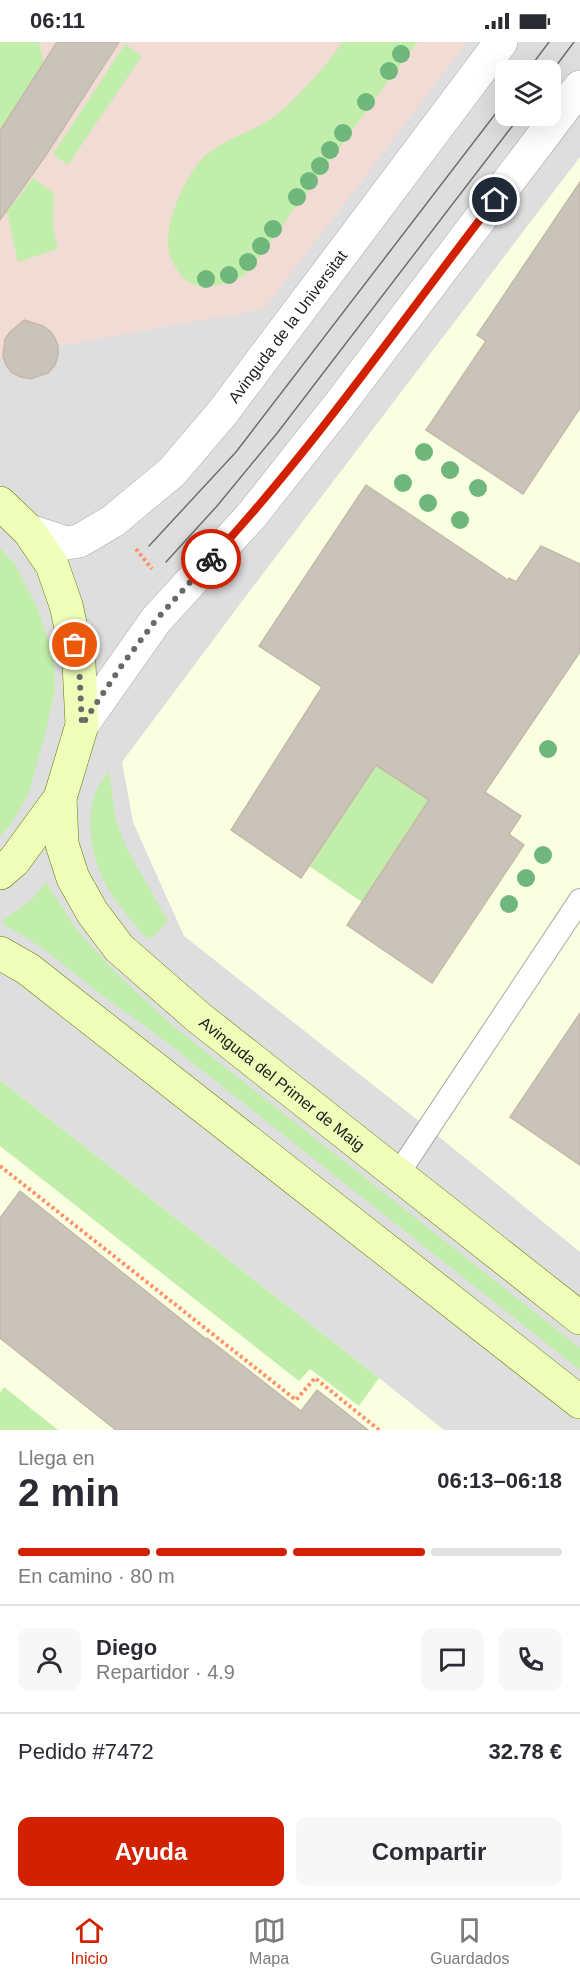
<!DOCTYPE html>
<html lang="es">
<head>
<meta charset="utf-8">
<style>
	:root { --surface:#fff; --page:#f7f7f7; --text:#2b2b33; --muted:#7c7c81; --line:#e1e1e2; --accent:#d12100 }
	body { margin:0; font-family:Helvetica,sans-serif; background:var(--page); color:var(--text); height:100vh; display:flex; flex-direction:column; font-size:22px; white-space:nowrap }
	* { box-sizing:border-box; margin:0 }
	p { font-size:20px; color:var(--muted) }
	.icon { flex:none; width:33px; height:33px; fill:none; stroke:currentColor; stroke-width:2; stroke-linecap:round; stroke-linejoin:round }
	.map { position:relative; height:1388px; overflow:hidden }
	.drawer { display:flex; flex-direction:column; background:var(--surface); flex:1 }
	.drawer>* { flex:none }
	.tools { position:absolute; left:495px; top:18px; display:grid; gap:12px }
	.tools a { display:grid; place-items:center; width:66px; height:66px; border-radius:12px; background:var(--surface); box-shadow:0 6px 24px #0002; font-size:30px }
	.pin { position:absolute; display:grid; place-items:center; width:51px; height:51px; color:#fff; margin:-26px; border:3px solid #fff; border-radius:50%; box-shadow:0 2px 6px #0007 }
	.courier { position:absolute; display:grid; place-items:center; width:60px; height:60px; margin:-30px; border:4px solid #d12100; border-radius:50%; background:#fff; color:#222; box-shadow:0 2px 8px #0007 }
	.headline em { font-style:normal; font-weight:700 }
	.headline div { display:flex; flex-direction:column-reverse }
	.headline { display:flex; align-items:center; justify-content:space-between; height:102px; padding:0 18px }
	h1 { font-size:39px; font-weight:700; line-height:45px }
	.bar { display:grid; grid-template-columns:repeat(4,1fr); gap:9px 6px; align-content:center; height:72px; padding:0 18px }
	.bar i { height:8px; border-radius:4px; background:var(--line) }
	.bar .on { background:var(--accent) }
	.bar p { grid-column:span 4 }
	.line { display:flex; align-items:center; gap:15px; padding:0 18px; border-top:2px solid var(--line) }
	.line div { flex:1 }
	.round { display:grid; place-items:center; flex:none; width:63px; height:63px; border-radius:12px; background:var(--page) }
	.primary-button { display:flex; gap:12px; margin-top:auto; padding:12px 18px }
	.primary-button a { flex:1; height:69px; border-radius:12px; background:var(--accent); color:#fff; font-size:24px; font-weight:700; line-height:69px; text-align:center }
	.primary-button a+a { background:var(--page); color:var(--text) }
	.status { display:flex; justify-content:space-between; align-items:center; height:42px; padding:0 30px; background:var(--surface); direction:ltr }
	.status svg { height:16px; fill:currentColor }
	.dock { display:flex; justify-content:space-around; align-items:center; height:84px; border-top:2px solid var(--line); background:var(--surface); font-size:16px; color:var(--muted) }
	.dock a { display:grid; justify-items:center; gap:3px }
	.dock .on { color:var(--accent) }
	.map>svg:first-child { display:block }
</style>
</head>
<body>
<div class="status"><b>06:11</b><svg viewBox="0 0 49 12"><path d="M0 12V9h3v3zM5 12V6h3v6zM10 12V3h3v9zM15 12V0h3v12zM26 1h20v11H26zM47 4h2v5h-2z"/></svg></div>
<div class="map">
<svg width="580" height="1388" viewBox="0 0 580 1388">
	<rect width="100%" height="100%" fill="#f2f0e7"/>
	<!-- residential -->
	<path fill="#dfdede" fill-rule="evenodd" d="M0,0H580V1388H0ZM506,28H550V74H506Z"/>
	<!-- commercial -->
	<path fill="#f3dbd5" d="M0,0H467L264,267L58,304L48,331L30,337L21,335L12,331L3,314L0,315Z"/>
	<!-- education -->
	<path fill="#fbffe2" d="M580,115V1210L443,1098L184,894L133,780L122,720L249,550Z
		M0,1038L379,1336L444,1388H0Z"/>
	<!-- grass -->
	<path fill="#c1eeaa" d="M0,0H39L44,21L0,89Z
		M343,0H417L248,230C235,240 217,245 201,244C185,243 179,231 172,219C157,193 186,129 207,112C227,96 254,89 275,74C299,55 325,24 343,0Z
		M125,2L142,14L68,123L53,112Z
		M33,136L54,151L53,186L58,207L18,220L7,170Z
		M0,506L15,522L37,565L54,615L55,648L45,692L29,751L12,781L0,794Z
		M376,723L429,758L362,860L309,824Z
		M109,730L116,779L127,807L168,879L152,896L144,894C132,878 117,863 107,845C89,813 80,758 109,730Z
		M46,840L77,888L113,928L172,983L580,1306V1328L160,995L99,951L49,911L29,897L4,883L2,879L32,857Z
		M0,1038L379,1336L359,1364L310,1327L299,1339L0,1104Z
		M4,1345L58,1388H0V1351Z"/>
	<!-- building -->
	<path fill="#cac3b9" stroke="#c5b9a8" stroke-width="1.5" d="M57,0H119L46,113L0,178V89Z
		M580,140V366L523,452L426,388L486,299L477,293Z
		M24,278L43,284L50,289L55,296L58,304V314L55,323L48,331L30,337L21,335L12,331L6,323L3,314L5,297L10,290Z
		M366,443L508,538L509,536L516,540L541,504L580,522V610L485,750L521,774L509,792L524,803L432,941L347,883L429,758L376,723L301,836L231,788L322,645L259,604Z
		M580,971V1123L510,1075Z
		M20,1149L206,1297L207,1296L301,1369L317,1348L368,1388H116L0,1296V1176Z"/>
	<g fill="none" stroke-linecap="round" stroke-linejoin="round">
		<defs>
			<path id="service" d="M398,1132L580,858"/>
			<g id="tertiary">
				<path id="s1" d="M29,489L66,501L79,499L113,479L172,430L223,370L501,0"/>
				<path d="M82,683L156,578L252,473L339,363L580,45"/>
			</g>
			<g id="secondary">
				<path d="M0,461L29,489L52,523L66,563L79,622L82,683L60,756L14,819L0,831"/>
				<path id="s2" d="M60,756L62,802L73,836L92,870L119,906L198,975L580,1276"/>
				<path d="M0,911L28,927L580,1360"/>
			</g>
		</defs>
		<!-- service casing -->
		<use href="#service" stroke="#a8a8a8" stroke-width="24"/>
		<!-- tertiary casing -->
		<use href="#tertiary" stroke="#a8a8a8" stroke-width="34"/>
		<!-- secondary casing -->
		<use href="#secondary" stroke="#5e7f00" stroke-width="34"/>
		<!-- path -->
		<path stroke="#ff916a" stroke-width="4" stroke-dasharray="3 3" stroke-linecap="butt" d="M136,507L152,527
			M0,1124L296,1358L315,1336L379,1388"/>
		<!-- service -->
		<use href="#service" stroke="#fff" stroke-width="22"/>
		<!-- tertiary -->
		<use href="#tertiary" stroke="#fff" stroke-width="33"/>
		<!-- secondary -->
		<use href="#secondary" stroke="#effeb9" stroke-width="33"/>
		<!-- tram -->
		<path stroke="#6f6f6f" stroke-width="1.5" d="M528,28L549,0
			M550,32L574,0
			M149,504L236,410L506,58
			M166,520L217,464L278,390L520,74"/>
	</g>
	<!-- trees -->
	<g fill="#6fb77c">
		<circle cx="401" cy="12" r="9"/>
		<circle cx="389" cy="29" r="9"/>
		<circle cx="366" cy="60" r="9"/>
		<circle cx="343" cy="91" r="9"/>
		<circle cx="330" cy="108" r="9"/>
		<circle cx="320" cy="124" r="9"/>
		<circle cx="309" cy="139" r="9"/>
		<circle cx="297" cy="155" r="9"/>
		<circle cx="273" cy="187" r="9"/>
		<circle cx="261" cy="204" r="9"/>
		<circle cx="248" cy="220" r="9"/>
		<circle cx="229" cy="233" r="9"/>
		<circle cx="206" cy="237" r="9"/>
		<circle cx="424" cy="410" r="9"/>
		<circle cx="450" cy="428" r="9"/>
		<circle cx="403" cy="441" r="9"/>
		<circle cx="478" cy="446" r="9"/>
		<circle cx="428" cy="461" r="9"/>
		<circle cx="460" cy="478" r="9"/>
		<circle cx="548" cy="707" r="9"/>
		<circle cx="543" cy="813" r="9"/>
		<circle cx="526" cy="836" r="9"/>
		<circle cx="509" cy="862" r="9"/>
	</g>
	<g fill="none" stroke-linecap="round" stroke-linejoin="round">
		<!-- done -->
		<path stroke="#6a6966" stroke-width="6" stroke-dasharray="0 10.8" d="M75,603L79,622L82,683L122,623L156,578L211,517"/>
		<!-- route -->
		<path stroke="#d12100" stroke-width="8" d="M211,517C315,405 402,278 495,158"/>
	</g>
	<g text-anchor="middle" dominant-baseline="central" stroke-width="6" stroke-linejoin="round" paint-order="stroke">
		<!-- street labels -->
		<g font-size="16" fill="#212121" stroke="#fff">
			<text stroke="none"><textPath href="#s1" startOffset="354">Avinguda de la Universitat</textPath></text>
			<text stroke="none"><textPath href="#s2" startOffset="378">Avinguda del Primer de Maig</textPath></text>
		</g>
	</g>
</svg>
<div class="tools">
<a><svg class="icon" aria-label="layers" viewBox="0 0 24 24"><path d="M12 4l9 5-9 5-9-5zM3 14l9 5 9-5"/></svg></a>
</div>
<div class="pin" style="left:75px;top:603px;background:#ea580c"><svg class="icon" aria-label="bag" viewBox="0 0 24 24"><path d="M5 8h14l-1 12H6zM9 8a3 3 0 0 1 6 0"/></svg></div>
<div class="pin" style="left:495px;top:158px;background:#1f2937"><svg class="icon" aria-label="home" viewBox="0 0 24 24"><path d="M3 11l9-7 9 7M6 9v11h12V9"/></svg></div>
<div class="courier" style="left:211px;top:517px"><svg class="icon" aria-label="bike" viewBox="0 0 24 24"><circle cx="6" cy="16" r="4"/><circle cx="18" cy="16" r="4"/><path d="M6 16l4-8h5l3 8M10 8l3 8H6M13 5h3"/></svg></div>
</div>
<section class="drawer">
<div class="headline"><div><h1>2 min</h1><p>Llega en</p></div><em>06:13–06:18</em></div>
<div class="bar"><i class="on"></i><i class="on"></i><i class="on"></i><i></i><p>En camino · 80 m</p></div>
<div class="line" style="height:108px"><a class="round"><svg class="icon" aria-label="person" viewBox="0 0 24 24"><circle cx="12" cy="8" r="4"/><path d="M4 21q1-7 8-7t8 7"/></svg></a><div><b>Diego</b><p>Repartidor · 4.9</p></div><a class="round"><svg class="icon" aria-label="chat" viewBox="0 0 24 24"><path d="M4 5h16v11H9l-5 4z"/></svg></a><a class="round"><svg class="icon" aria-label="phone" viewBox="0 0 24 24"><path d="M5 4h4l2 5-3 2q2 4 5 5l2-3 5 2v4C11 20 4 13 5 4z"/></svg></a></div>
<div class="line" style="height:78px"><div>Pedido #7472</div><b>32.78 €</b></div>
<div class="primary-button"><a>Ayuda</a><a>Compartir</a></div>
</section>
<nav class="dock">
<a class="on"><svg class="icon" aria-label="home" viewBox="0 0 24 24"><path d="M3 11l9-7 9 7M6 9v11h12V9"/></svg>Inicio</a>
<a><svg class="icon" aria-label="map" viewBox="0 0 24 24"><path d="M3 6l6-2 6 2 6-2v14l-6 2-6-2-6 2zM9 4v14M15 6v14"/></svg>Mapa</a>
<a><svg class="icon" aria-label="saved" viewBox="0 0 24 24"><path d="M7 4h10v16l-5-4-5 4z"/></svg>Guardados</a>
</nav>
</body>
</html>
